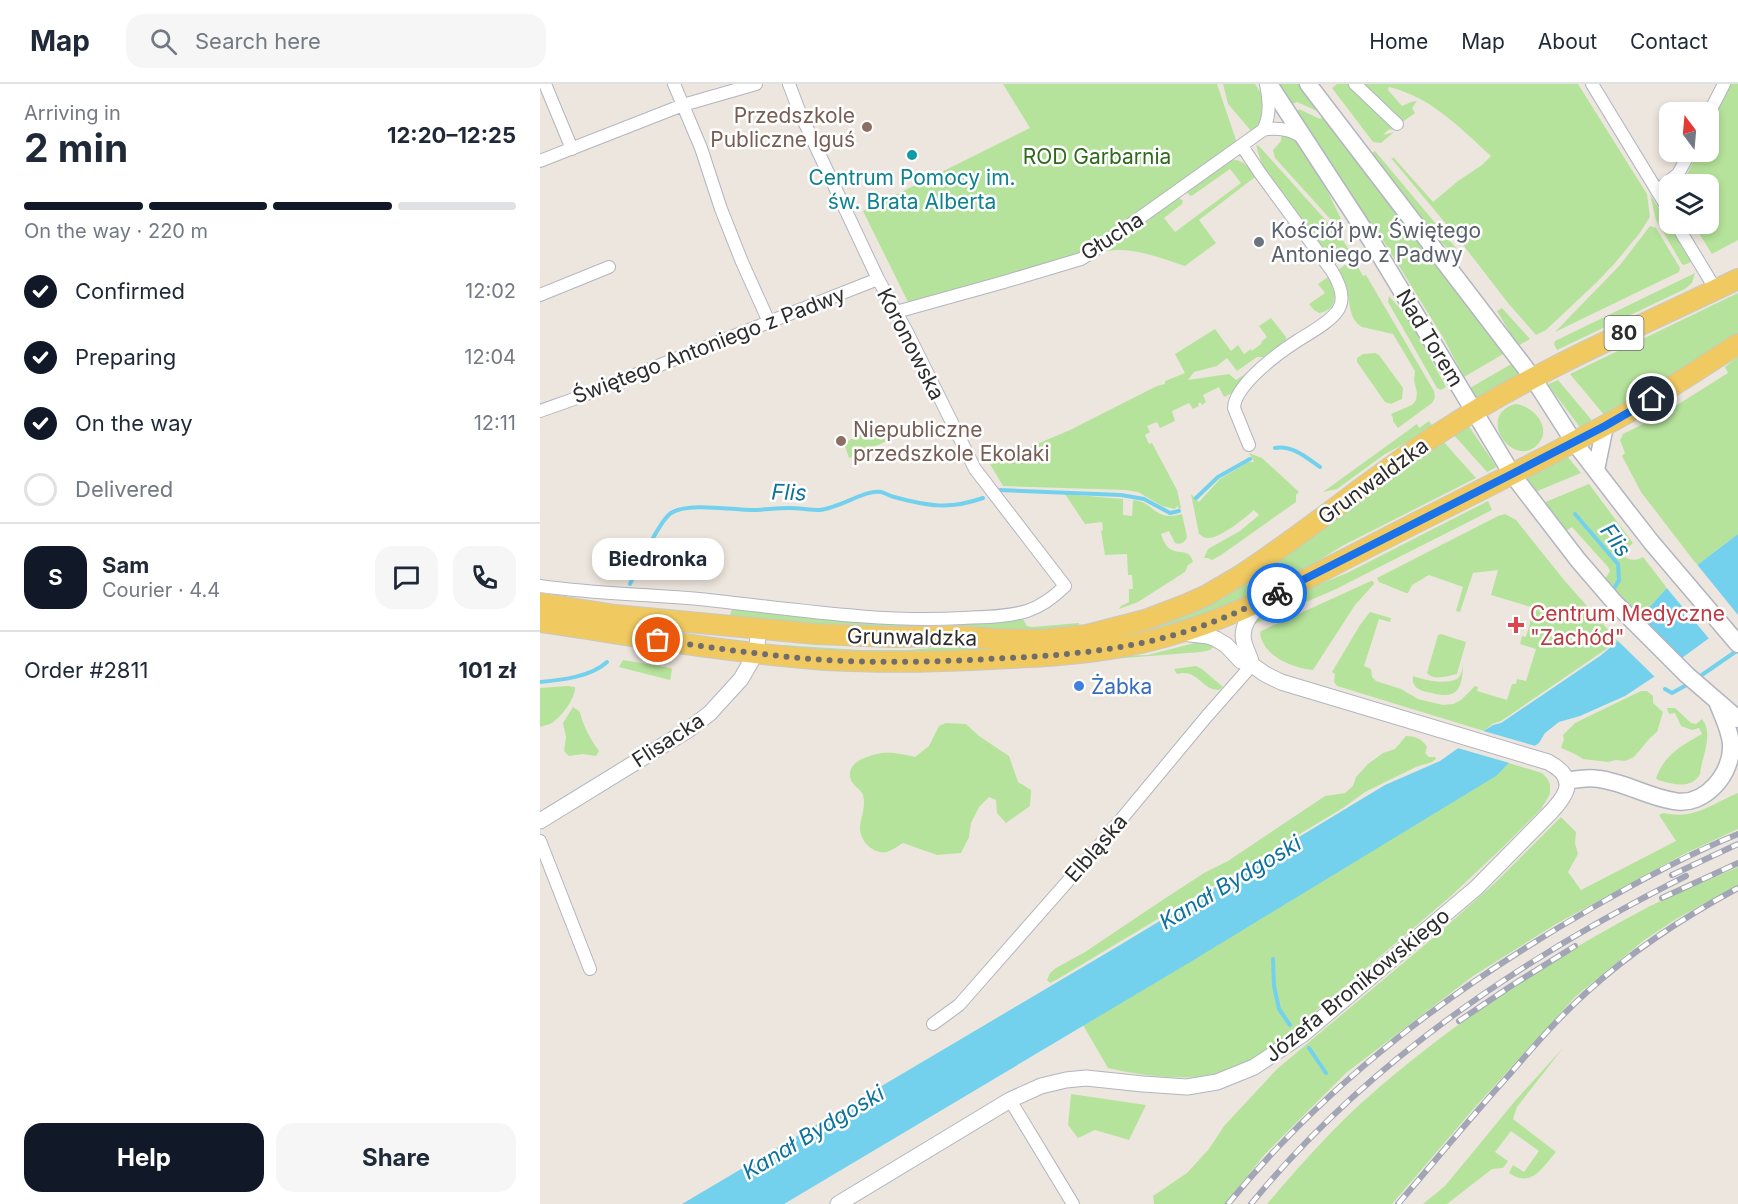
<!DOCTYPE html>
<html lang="en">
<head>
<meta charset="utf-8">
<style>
	:root { --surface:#fff; --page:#f6f6f7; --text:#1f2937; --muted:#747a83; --line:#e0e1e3; --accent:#111827 }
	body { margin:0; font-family:Inter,sans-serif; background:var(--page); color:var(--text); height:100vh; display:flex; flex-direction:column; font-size:22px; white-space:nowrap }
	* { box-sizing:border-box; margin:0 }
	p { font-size:20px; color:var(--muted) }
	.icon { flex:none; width:33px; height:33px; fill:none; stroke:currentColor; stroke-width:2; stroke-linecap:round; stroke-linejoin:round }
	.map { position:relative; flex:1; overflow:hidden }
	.panel { display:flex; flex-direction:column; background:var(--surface); width:540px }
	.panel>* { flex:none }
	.needle { width:39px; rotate:344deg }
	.buttons { position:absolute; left:1119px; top:18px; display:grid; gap:12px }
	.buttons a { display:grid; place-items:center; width:60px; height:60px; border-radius:12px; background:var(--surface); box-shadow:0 3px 9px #0003; font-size:30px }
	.pin { position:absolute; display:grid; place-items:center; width:51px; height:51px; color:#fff; margin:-26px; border:3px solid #fff; border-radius:50%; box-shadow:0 2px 6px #0007 }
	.courier { position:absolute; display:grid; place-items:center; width:60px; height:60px; margin:-30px; border:4px solid #1a73e8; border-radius:50%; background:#fff; color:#222; box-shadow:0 2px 8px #0007 }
	.bubble { position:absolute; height:42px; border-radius:18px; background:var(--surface); box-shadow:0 3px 9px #0003; font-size:20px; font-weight:700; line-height:42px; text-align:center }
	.summary em { font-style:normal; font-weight:700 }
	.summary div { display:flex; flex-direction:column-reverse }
	.summary { display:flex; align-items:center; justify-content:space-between; height:102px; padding:0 24px }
	h1 { font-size:39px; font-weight:700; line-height:45px }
	.bar { display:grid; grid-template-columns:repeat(4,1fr); gap:9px 6px; align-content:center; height:72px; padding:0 24px }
	.bar i { height:8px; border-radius:4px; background:var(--line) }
	.bar .selected { background:var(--accent) }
	.bar p { grid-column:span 4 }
	.line { display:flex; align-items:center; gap:15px; padding:0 24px; border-top:2px solid var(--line) }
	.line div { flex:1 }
	.round { display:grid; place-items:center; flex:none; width:63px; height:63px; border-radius:18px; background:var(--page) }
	ol { padding:0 24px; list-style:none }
	li { display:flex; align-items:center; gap:18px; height:66px }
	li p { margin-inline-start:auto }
	li .icon { padding:6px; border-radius:50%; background:var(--accent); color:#fff; stroke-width:4 }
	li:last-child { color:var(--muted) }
	li i { width:33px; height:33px; border:3px solid var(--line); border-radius:50% }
	.action { display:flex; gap:12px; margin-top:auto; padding:12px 24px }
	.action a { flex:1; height:69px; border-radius:18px; background:var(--accent); color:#fff; font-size:24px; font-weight:700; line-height:69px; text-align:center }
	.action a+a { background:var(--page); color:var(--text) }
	header { display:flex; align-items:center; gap:36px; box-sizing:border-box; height:84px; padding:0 30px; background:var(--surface); border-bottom:2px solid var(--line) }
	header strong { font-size:28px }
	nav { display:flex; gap:33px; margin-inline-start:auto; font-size:21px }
	.search { width:420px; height:54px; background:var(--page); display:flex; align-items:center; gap:15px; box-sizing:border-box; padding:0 21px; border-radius:18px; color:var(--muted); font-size:22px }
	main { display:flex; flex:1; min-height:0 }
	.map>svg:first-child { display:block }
</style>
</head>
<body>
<header>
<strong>Map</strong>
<div class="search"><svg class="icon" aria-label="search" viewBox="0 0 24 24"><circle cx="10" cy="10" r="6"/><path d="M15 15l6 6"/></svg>Search here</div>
<nav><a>Home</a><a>Map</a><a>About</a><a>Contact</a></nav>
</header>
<main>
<section class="panel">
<div class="summary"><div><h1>2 min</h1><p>Arriving in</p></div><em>12:20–12:25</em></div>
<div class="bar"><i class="selected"></i><i class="selected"></i><i class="selected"></i><i></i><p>On the way · 220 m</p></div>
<ol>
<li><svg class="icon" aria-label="check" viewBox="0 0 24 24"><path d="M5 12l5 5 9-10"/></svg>Confirmed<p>12:02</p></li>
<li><svg class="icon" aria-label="check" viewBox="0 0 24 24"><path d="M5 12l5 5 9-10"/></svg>Preparing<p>12:04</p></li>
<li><svg class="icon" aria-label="check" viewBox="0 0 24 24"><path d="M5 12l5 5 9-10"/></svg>On the way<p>12:11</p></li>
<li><i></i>Delivered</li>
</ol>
<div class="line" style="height:108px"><b class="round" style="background:var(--accent);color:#fff">S</b><div><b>Sam</b><p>Courier · 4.4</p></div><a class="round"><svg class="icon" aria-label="chat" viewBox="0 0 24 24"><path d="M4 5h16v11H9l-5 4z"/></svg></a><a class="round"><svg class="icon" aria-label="phone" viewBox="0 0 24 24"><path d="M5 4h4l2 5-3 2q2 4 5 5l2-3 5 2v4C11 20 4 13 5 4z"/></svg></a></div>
<div class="line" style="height:78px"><div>Order #2811</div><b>101 zł</b></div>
<div class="action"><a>Help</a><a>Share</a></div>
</section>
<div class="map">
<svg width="1198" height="1120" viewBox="0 0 1198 1120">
	<rect width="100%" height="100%" fill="#ede6de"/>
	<!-- green -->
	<path fill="#b6e39b" d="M463,0H677L697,59L549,165L534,172L368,218L323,127L490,44Z
		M683,0H715C718,5 724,12 724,17C725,28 720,41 712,48L688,20Z
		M738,0H759L779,26L777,27L757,18L751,21Z
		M797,0H811L854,41L853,45L848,46L843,51L854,48L841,59L833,58L792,4Z
		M822,0H1038L1107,110L1110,133L1099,150L1075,179L1057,198L1006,246L996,251L968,219L917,153L851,74H854L893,118L918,97L942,81L951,72C920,44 891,13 849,3L848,6L862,22L871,18L877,17L872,24L875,29L861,39Z
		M1190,0H1198V156L1172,170L1153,140H1168V100H1142L1158,68H1168L1169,45Z
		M796,23L832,69L835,67L916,164L911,167L890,149Z
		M759,25L780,35L783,32L965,269L924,293L904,255L841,153L800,97L755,28Z
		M742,50L750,53L759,59L784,100L802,137L801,139L797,140L793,138L735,74L733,66L741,57Z
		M716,61L719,62L800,152L811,169L794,181L726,87L721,78Z
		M693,76C705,76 709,84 715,93L659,136L676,159L645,182C619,174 591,161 563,168V167L638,113L643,117L642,120L624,134L635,148L701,99L690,85L653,111L650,112L647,108L687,78Z
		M1110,110L1151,178L1144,181L1142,180L1116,136Z
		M1110,142L1116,144L1140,184L1139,188L1015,248L1080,181Z
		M815,174L820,181L818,183L823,192L826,191L894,307L895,314L892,319L858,344L853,337V334L851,330L872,321L876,316L877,309L874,296L875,287L853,250L822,243C807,235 811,214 805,199C803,195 800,190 798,186Z
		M1155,189L1152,199L1145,205L1017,266L1014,260L1015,257Z
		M788,193C797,207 799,226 779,229L774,226L769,220L785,209L778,200Z
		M1198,209V251L1106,308L1065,332L1030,290Z
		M849,212L869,235L906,303L901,306L897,304L848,218Z
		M962,224L990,255L978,262L957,227Z
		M731,234L746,253V256L724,273H717L697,287L687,274L677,282L654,288L648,296L689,290L696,296L715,284L692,309L684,313L679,303L663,311L666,318L662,321L660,318L658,320L659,322L653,325L649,319L632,327L635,337L620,344L617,338L607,342L610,348L605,351L609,360L612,359L637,406L641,424L639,425L637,422L635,425L622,422L598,408L585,406L463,402L450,380L530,346L617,302L625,300V297L645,289L635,270L675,245L691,267L698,261L704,270L711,265L712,267L722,259L721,258L727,253L719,242Z
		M835,269L839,271L863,304L862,315L851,320L845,318L817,278V274L823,270Z
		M1198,272V450L1157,481L1101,408L1082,372L1085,369L1080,356L1083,350L1121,331L1188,289L1185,283Z
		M973,279L981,290L937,315L930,304Z
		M1018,296L1055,340L1042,346L1009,302V300Z
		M975,320C993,321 1012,343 999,359C975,388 934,332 975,320Z
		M889,337L894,344L845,370L797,405L783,408L877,340L879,344Z
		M342,339L349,356L309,374L304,359Z
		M928,341L956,382L955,384L947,388L912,349Z
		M902,356L936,394L802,462L746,497L651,538L556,560L566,554L613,541Z
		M709,369L722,374L759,408L756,411V418L681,471L672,476L668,474H664L668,465L700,447L719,431L714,426C705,434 679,455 668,454C664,454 662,452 659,450L651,410L659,418L680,395L709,378H714Z
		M1027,372L1041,389L995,408L984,392Z
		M1049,400L1093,459L1081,470C1088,476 1094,478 1103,473L1127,504L1100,533L1065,495L1070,487L1068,483L1032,443L1025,448L1003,419Z
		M525,410L583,415V431L592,432L593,416C614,417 613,438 642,430L647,453C645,459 640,461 635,459L629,447L621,450C630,480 648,458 653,478L648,481L645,488L598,518L579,525L581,522L589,518V505H593L592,491H588L587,470L565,471L561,447L563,446L562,438L545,440Z
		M948,417L952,426L794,506L710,542L715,531L745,514L807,489Z
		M965,430L976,436L1024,496L1078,557L961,637L952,640L944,647L797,602L794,598L795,590L792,588L820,541L830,528L851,534L850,538L839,535L824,582L831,585L832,593L836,597L861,605L878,615L903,621L913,620L921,616L935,602L938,603L937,607L967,616L972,600H976L977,595L986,597L996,565L980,560L982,552L986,553L994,524L951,511L958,486L933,489L920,528L916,527L923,503L889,491L872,501L868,509H866L839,498L837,494L958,432Z
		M831,497H833L834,500L815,521L773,586C752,584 723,572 720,549L721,547Z
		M194,525L349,540L478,534L483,535L487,542L492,543L539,539L540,545L518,547L327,545L190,533L191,527Z
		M901,550L926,558L917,590C908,592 893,597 887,589L898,551Z
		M658,558L676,561L670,566L661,568L571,575V572L608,571Z
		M244,561L320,566H368L429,561L543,562L332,571L236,562Z
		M83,576L131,584L132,586L130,596L79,583Z
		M656,582L662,585L683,603L679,606C661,606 658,584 637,590L634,585Z
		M923,582C922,605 917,616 892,609C887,608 879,607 875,602C872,598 873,596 873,592C885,596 904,601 917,595C921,592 922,586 923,582Z
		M27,602L35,603C36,614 20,635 10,640C7,641 3,642 0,643V604Z
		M1101,607H1107L1113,612V619L1123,628L1117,648L1110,654L1094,673L1085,677L1076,676L1068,678L1043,675L1035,670L1021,664L1024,655L1023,651L1035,639Z
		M33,623L40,628C43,642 51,656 59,667L56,672L43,670L29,672L24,667L26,653L23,639Z
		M1127,624H1135L1151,639L1156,640L1162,635C1174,650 1162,672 1160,690C1152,706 1131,700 1118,696L1116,694C1125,670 1141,662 1162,650L1159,644L1152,646L1141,642L1135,629L1129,630Z
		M406,639L426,640L439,652L469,672L478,698L491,706L490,722L466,739L457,729L456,716L449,713L439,723L431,739L429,753L421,769L397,771L363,759C358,762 352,766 347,768C333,771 319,756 320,743C321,732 326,723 323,711C320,704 311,701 310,693C309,684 315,678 322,675C342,666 354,668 375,673L389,662L399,642Z
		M866,652C874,652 883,655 887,663L885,669L889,673H895L896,675L892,678L876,683L825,708L803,724L516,896L510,899L507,896L510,889L516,884L545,868L618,819L664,789L688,777L785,712L805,709L813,702L816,693L828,680L843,669L855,665Z
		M969,679L1002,689L1007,694L1010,700V710L1001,725L964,762L911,812L729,967C714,975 699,984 683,989C647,998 603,992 568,984L543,941L955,692Z
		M1198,709V745L1144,770L1016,840L933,892L806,989L725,1070L685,1120H614L613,1112L647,1089L669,1065L684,1042L737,985L893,854L956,798L1021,733L1036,748L1035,759L1038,770L1028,788L1041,806L1136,757L1119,731L1123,729C1155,736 1171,720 1198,709Z
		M1198,783V801L1136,835L1103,857L1035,913L936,1022L852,1120H727C755,1087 785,1053 817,1023C904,944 1006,877 1110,822C1139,808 1169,796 1198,783Z
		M1023,964L977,1023L973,1035L1016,1068C1001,1085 992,1104 969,1089L973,1081L984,1088L999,1067L971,1047L955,1068L968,1077L963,1084L952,1085L907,1120H883L905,1102L975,1017Z
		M531,1010L606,1021L589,1056L555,1046L538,1054L528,1041Z"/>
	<!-- water -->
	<path fill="#73d1ee" d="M1198,450V533L1135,579L1085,612L1040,632L1019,638L1005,649L999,659L969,679L956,692L652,877L244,1120H142L575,864L845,701L900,677L931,655L953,641L961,639L1060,572L1078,557L1127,504Z"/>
	<!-- pier -->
	<path fill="#ede6de" d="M1155,478L1198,531V537L1171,557L1125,502Z
		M1098,531L1144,576L1117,595L1076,555Z
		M940,646L999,663L973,680L914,663Z"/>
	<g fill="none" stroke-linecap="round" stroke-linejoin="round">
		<!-- stream -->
		<path stroke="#73d1ee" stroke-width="4" d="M735,364C753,361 767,374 780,383
			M460,406L581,411L604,415L630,429L639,427
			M656,414L678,393L710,375
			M1035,430L1078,480L1079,496L1075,503
			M90,500C97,485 119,437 131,429C148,418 192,426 212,426C224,426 236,424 249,424C259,424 270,426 280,426C300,424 326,405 341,408C345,409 350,412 354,413C388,422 409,426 443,414
			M1156,595L1198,566
			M0,598C21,596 51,593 67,578
			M1125,605L1132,609L1150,599
			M733,875L734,902L739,925L750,941
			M769,964L786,989"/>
		<defs>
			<path id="minor" d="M5,0L32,65
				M134,0L161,64L181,125L202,178L229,238
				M815,0L857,40
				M1052,0L1130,128
				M1168,31L1184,0
				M723,46C738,43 750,45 762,53
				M702,62L720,89L792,187C798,197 805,211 800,222C796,235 768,250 757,257C738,269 695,301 694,324L709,361
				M0,77L143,21L216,0
				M1117,107L1138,90L1150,68
				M1136,140L1176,206
				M0,211L69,183
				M356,228L464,198L541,175L549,170L723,46C731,31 729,16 726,0
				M0,327L34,315L338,195
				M0,502C53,510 106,510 159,515C247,524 335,539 423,534C444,533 467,533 487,527C502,522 514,513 525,502L435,385L367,248L338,195L260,29L249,0
				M0,757L50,885
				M393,940L419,921L564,756L667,632L712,581
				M470,1016L533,1120"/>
			<path id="tertiary" d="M712,581C710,572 706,566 704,558C700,542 711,530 721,519
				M0,737L148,646L170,629L201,595L216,569L219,545
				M298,1120L470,1016L501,1002L526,996L546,994L603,1000L647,1003L677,998L714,983L762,951L936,804L1010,729C1028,710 1038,694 1008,678L741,598L725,590L712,581L701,577L686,561L676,555L668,552L642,549"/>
			<path id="secondary" d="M729,0L832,158L972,390L1038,476L1075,519L1147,591L1198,635
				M768,0L993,294L1034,358L1087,427L1112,459L1198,560
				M1056,386L1065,342
				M1027,697C1037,695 1048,693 1059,695C1084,698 1108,713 1134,717C1165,723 1193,689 1191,660C1190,646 1183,633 1178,620"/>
			<path id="primary" d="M0,519L75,531L276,550L352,553L415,552L456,555L501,556L547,551L605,536L647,520L667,511L701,491C770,446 834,391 904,346C996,286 1099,243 1198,195
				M0,538C95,552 190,569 286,576C341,579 397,578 452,575C497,573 542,571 586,562C683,544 769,493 856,449C934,409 1013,371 1089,328C1127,307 1162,283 1198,260"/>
		</defs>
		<!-- minor casing -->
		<use href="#minor" stroke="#b2b5bf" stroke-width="14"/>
		<!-- tertiary casing -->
		<use href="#tertiary" stroke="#b2b5bf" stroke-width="17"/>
		<!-- secondary casing -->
		<use href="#secondary" stroke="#b2b5bf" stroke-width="19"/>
		<!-- primary casing -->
		<use href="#primary" stroke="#c8c8c8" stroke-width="22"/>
		<!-- minor -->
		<use href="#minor" stroke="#fff" stroke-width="12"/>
		<!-- tertiary -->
		<use href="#tertiary" stroke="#fff" stroke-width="15"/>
		<!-- secondary -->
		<use href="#secondary" stroke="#fff" stroke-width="16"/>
		<!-- primary -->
		<use href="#primary" stroke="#f0ca61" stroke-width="20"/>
		<defs>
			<path id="rail" d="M1132,791L1198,760
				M1122,814L1198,779
				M919,937L971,902L1035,862
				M688,1120C789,996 914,903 1052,824C1099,797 1148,770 1198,750
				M711,1120C828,977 982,874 1146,792
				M858,1120C895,1077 931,1033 969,991C994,962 1019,933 1047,908C1093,866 1144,833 1198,804"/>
		</defs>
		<!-- rail casing -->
		<use href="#rail" stroke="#a1a5b6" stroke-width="6"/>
		<!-- rail -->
		<use href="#rail" stroke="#fff" stroke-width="4" stroke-dasharray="11" stroke-linecap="butt"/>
	</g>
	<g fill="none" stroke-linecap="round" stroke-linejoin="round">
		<!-- done -->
		<path stroke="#706d6a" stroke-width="6" stroke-dasharray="0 10.8" d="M118,556C174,564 229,572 285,576C339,579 394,578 448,575C513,572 578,568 641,549C674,539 706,525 737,509"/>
		<!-- route -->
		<path stroke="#1a73e8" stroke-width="8" d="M737,509L972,390L1065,342L1112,315"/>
	</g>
	<!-- markers -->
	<g fill="#8d6e63" stroke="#fff" stroke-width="2">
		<circle cx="327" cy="43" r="6"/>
		<circle cx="301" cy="357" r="6"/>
	</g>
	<circle fill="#0f9aa8" stroke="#fff" stroke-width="2" cx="372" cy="71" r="6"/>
	<circle fill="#6b7280" stroke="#fff" stroke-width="2" cx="719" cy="158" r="6"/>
	<path fill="#e0444e" stroke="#fff" stroke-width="2" d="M973 532h6v6h6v6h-6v6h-6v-6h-6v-6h6z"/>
	<circle fill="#3f7fe0" stroke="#fff" stroke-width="2" cx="539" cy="602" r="6"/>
	<g text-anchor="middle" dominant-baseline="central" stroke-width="5" stroke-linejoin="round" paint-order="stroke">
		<!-- shield labels -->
		<rect fill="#fff" stroke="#6b6b6b" stroke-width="1.5" x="1064.5" y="232" width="39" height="34" rx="4.5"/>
		<g font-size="20" font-weight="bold" fill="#2c2c2c">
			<text x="1084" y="249">80</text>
		</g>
		<!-- education labels -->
		<g font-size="21" fill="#785e54" stroke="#fff" text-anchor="end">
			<text x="315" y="31">Przedszkole<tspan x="315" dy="24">Publiczne Iguś</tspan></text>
			<text x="313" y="345" text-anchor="start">Niepubliczne<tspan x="313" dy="24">przedszkole Ekolaki</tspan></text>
		</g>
		<!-- park labels -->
		<g font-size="21" fill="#2e6a1b" stroke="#fff">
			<text x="557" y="72">ROD Garbarnia</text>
		</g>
		<!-- culture labels -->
		<g font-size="21" fill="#0d838f" stroke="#fff">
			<text x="372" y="93">Centrum Pomocy im.<tspan x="372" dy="24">św. Brata Alberta</tspan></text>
		</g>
		<!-- worship labels -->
		<g font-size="21" fill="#5b616d" stroke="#fff" text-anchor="start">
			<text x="731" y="146">Kościół pw. Świętego<tspan x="731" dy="24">Antoniego z Padwy</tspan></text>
		</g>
		<!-- street labels -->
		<g font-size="21" fill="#2c2c2c" stroke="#fff">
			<text transform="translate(572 152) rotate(-33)">Głucha</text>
			<text transform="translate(890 254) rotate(59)">Nad Torem</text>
			<text transform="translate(371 260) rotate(63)">Koronowska</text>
			<text transform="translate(169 261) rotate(-21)">Świętego Antoniego z Padwy</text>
			<text transform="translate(833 397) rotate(-36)">Grunwaldzka</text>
			<text transform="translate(372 553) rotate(1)">Grunwaldzka</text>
			<text transform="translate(128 656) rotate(-33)">Flisacka</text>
			<text transform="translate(556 764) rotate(-49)">Elbląska</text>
			<text transform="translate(817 901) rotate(-39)">Józefa Bronikowskiego</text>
		</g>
		<!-- health labels -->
		<g font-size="21" fill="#be3a42" stroke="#fff" text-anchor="start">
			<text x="990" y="529">Centrum Medyczne<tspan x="990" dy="24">"Zachód"</tspan></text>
		</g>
		<!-- shop labels -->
		<g font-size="21" fill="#366cbe" stroke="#fff" text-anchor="start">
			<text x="551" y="602">Żabka</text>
		</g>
		<!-- water labels -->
		<g font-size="22" font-style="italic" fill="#0e719e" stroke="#fff">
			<text transform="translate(249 408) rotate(2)">Flis</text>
			<text transform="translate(1076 456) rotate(54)">Flis</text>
			<text transform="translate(690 798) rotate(-31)">Kanał Bydgoski</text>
			<text transform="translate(273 1048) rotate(-31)">Kanał Bydgoski</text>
		</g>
	</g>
</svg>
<div class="buttons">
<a><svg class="needle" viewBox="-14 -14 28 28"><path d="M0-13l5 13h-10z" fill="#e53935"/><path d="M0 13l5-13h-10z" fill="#747a83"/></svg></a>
<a><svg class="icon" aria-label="layers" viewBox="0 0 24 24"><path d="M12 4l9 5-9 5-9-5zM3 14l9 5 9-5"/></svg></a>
</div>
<div class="pin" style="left:118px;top:556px;background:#ea580c"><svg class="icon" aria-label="bag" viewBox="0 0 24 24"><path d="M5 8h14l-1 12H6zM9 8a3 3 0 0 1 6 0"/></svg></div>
<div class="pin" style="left:1112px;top:315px;background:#1f2937"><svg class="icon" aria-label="home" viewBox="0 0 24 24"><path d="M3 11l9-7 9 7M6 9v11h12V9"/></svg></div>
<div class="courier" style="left:737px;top:509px"><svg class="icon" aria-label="bike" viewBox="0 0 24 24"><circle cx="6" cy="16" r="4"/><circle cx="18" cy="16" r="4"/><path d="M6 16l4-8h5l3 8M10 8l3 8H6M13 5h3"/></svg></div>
<div class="bubble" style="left:52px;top:454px;width:132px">Biedronka</div>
</div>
</main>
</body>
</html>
